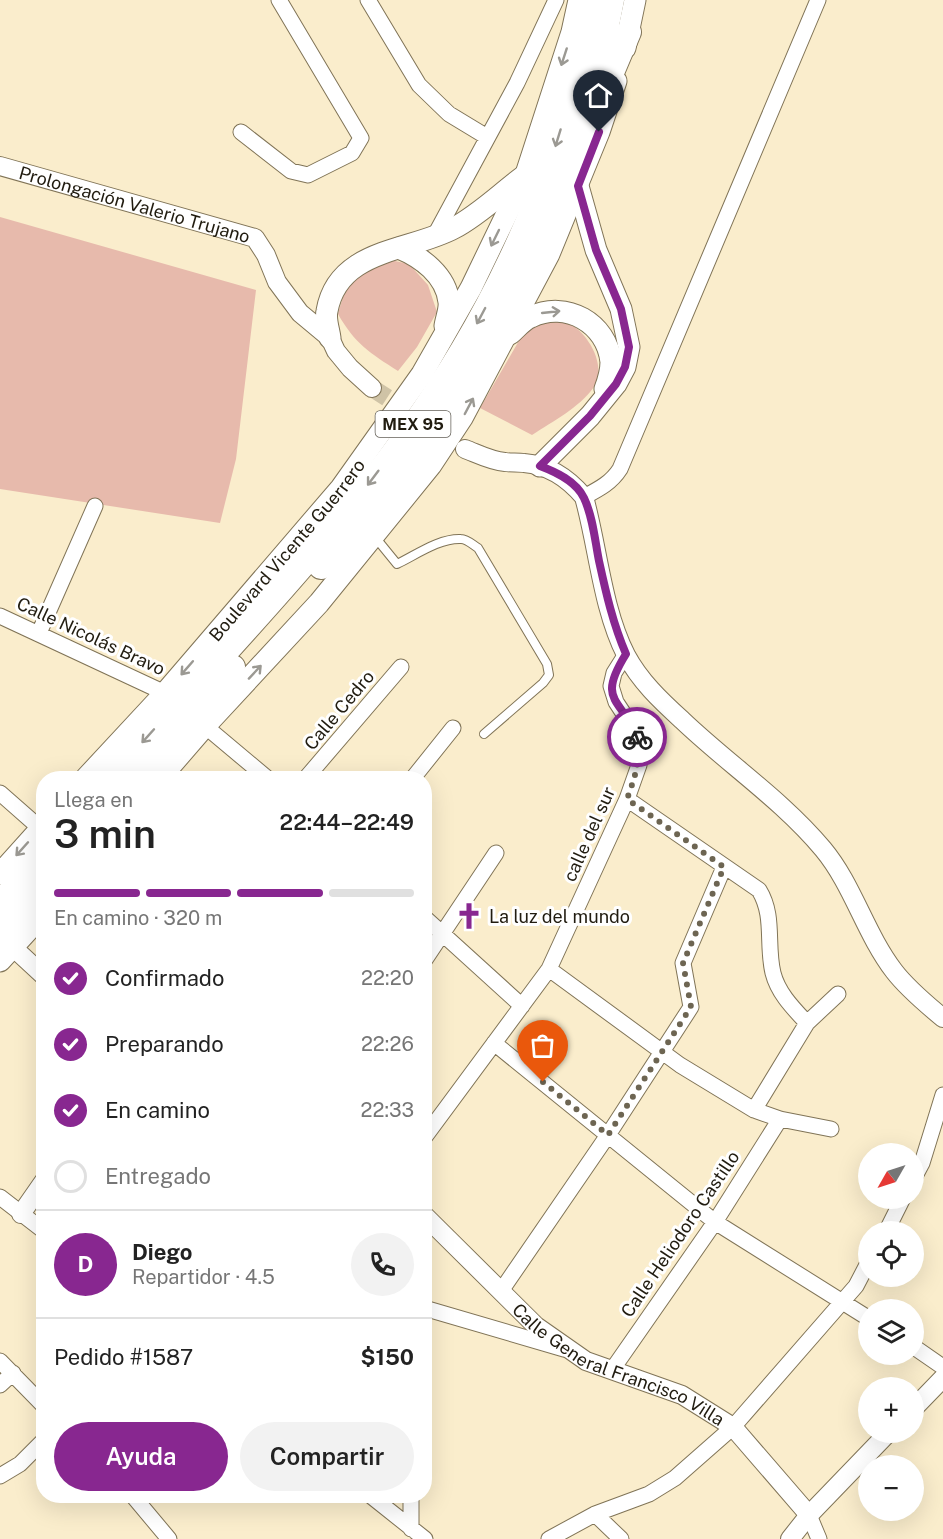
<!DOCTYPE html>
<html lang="es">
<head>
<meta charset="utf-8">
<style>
	:root { --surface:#fff; --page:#f2f2f2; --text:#222; --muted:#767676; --line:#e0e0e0; --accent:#882790 }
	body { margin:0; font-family:"Public Sans",sans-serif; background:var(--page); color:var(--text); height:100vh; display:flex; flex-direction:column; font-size:22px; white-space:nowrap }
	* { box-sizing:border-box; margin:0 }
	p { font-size:20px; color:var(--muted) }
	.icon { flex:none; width:33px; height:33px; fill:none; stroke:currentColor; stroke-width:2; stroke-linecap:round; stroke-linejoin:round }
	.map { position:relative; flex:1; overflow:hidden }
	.details { position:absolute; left:36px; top:771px; width:396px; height:732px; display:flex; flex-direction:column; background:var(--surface); border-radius:24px; box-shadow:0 6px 24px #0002 }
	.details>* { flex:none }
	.needle { width:39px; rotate:231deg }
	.tools { position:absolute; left:858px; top:1143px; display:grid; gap:12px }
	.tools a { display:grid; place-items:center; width:66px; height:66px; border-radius:50%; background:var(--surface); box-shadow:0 6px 24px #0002; font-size:30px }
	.pin { position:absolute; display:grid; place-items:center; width:51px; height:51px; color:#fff; margin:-62px -26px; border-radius:50% 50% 50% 0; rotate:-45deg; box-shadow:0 0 6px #0007 }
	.pin .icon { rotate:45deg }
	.courier { position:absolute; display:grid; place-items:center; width:60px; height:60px; margin:-30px; border:4px solid #882790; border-radius:50%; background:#fff; color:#222; box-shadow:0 2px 8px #0007 }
	.summary em { font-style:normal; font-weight:600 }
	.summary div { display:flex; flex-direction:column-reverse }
	.summary { display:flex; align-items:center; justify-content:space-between; height:102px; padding:0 18px }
	h1 { font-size:39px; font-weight:600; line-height:45px }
	.bar { display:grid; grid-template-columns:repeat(4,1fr); gap:9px 6px; align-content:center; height:72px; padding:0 18px }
	.bar i { height:8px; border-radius:4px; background:var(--line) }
	.bar .on { background:var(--accent) }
	.bar p { grid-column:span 4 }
	.line { display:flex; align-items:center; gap:15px; padding:0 18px; border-top:2px solid var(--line) }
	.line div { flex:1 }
	.round { display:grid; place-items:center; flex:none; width:63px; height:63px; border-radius:32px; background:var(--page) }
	ol { padding:0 18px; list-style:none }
	li { display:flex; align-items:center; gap:18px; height:66px }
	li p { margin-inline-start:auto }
	li .icon { padding:6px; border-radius:50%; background:var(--accent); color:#fff; stroke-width:4 }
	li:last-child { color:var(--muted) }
	li i { width:33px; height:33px; border:3px solid var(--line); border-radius:50% }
	.cta { display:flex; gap:12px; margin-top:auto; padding:12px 18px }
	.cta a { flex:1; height:69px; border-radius:36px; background:var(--accent); color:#fff; font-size:24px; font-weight:600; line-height:69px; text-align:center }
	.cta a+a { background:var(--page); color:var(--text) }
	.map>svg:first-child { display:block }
</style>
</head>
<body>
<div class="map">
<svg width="943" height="1539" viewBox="0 0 943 1539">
	<rect width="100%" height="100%" fill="#faedcc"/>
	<!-- green -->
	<path fill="#e7baac" d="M0,217L256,290L236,459L220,523L0,489Z
		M386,259L409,264L428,285L437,312L417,347L398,371C370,353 355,344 338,314C348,278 353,273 386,259Z
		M543,321C549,321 560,319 566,322C587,330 608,366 594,387C579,408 553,421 532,435L480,408L524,332Z"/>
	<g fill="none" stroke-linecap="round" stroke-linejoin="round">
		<!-- tertiary-tunnel -->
		<path stroke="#cfc3a6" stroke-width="18" stroke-dasharray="18 9" stroke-linecap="butt" d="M372,388L411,413"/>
		<defs>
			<path id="service" d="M375,537L397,564C416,555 439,538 461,539C467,539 473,545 478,548L547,664L549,675L543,683L484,734"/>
			<path id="minor" d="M368,0L419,85L449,114L487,137
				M241,132L291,171L308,175L352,153L361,138L279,0
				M435,235L517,83L556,0
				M584,497C599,489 611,483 620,469L818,0
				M0,616L165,693
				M39,633L95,506
				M205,726L267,778
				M306,778L401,667
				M413,778L453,728
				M0,793L41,829
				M627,799L759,890C775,916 766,944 773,973C778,993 793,1008 807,1023
				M424,917L522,1006
				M424,961L496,853
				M549,969L680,1065L754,1110L780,1119L831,1129
				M494,1043L715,1222L868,1318
				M754,1110L807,1023L838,994
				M424,1138L549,969L627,799L639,765L640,751L637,734L616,702L611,686L614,673L626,654
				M914,1178L922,1163L943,1095
				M0,1197L44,1231
				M886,1232L903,1198
				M501,1291L608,1135L691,1007L683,963L724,867
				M424,1308L564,1349
				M914,1347L943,1367
				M0,1361L44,1406
				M612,1370L715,1222L780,1119
				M0,1385L13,1373
				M0,1476L20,1464L44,1440
				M133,1496L169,1539
				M371,1496L425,1539
				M411,1496V1529
				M595,1514L621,1539
				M809,1515L819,1539
				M549,1539L595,1514L649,1494L675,1478L733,1427L856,1286L868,1263"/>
			<g id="tertiary">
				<path id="s1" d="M0,166L255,238L266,255L277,282L300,313L330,338L336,351L350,368L372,388"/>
				<path d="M465,449C478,454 491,461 505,462C511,463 518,462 524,463C549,465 568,478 584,497C598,547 602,608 626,655C640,681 660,700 682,720C728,764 782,800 823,849C853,885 865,933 894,971C907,988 926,1004 943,1018"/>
				<path d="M3,938L44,976"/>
				<path d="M21,1214L44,1181"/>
				<path id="s2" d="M424,1215L536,1326L586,1361L682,1395L733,1427L809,1515"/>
				<path d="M914,1408L943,1378"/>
				<path d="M790,1539L809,1515L889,1432"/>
			</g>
			<g id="secondary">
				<path d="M625,48L635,0"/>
				<path d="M399,248C421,257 446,275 449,302C450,309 446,319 445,326"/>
				<path d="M510,334C516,329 523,320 531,317C566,300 607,323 611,362C611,370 608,381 605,389"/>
				<path d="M330,338C329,330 325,319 327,311C338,248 410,252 454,228C479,215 501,193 524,176"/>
				<path d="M540,466L590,416L616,384L625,367L629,347L621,309L596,250L578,186"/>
				<path id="s3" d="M86,778L165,693L341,488L422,374L471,288L526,174L572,32L579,0"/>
				<path d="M160,778L205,726L319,603L431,465L462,418L549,254L599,132L616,81"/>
				<path d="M0,874L44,825"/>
				<path d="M0,961L44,913"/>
			</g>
			<path id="trunk" d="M602,96L629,32
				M321,567L362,521L431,435L476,363L523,281L570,169L604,40L612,0
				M111,778C234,641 368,508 463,349C514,263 557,161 581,64C586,43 590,21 594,0
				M136,778L233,667
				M0,903L44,854
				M0,933L44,885"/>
		</defs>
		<!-- service casing -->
		<use href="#service" stroke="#807457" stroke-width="10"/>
		<!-- minor casing -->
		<use href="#minor" stroke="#807457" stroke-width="17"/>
		<!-- tertiary casing -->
		<use href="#tertiary" stroke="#807457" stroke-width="20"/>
		<!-- secondary casing -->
		<use href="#secondary" stroke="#807457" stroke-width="23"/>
		<!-- trunk casing -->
		<use href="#trunk" stroke="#807457" stroke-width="26"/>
		<!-- service -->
		<use href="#service" stroke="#fff" stroke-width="8"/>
		<!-- minor -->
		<use href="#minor" stroke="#fff" stroke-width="15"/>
		<!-- tertiary -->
		<use href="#tertiary" stroke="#fff" stroke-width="18"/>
		<!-- secondary -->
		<use href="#secondary" stroke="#fff" stroke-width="21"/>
		<!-- trunk -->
		<use href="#trunk" stroke="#fff" stroke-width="24"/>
	</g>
	<!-- one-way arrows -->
	<defs><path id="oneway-shaft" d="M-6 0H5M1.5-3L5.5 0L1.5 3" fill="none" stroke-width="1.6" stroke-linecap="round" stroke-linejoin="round" transform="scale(1.5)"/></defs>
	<g stroke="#9b9993">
		<use href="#oneway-shaft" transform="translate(564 57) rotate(108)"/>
		<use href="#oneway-shaft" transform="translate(558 138) rotate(107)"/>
		<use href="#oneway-shaft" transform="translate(495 238) rotate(116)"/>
		<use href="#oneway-shaft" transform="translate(551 312) rotate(-6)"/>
		<use href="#oneway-shaft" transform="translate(481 316) rotate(118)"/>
		<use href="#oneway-shaft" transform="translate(469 406) rotate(-62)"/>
		<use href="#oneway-shaft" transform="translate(373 478) rotate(127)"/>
		<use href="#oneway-shaft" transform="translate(187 668) rotate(131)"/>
		<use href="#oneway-shaft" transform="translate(255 672) rotate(-47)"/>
		<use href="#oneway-shaft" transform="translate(148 736) rotate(132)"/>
		<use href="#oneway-shaft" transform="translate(22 849) rotate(132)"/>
	</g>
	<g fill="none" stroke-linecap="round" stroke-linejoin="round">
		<!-- done -->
		<path stroke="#6d6552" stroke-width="6" stroke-dasharray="0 10.8" d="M543,1082L608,1135L691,1007L683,963L724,867L627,799C635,777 641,760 637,737"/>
		<!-- route -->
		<path stroke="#882790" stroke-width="8" d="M599,132L578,186L596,250L621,309L629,347L625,367L616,384L590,416L540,466C556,472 576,481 584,498C593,517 595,541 599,561C606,593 613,624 626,654C596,702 621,697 637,737"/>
	</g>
	<!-- icons -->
	<defs>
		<symbol id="church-bare" viewBox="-9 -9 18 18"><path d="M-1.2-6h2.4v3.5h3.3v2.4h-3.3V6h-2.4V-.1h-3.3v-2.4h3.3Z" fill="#882790" stroke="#fff" stroke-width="2.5" paint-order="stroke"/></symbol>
	</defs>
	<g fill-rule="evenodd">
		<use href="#church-bare" x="450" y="897" width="38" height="38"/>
	</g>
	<g text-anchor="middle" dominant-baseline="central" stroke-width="6" stroke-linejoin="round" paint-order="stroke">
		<!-- shield labels -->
		<rect fill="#fff" stroke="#646058" stroke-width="1.5" x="375.5" y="411" width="75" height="26" rx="4.5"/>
		<g font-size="16" font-weight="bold" fill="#211c10">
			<text x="413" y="424">MEX 95</text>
		</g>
		<!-- street labels -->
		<g font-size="18" fill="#211c10" stroke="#fff">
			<text stroke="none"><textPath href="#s1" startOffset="140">Prolongación Valerio Trujano</textPath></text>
			<text stroke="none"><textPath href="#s3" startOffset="304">Boulevard Vicente Guerrero</textPath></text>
			<text transform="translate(91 636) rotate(25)">Calle Nicolás Bravo</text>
			<text transform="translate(339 710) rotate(-50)">Calle Cedro</text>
			<text transform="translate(589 834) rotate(-66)">calle del sur</text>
			<text transform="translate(680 1234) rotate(-56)">Calle Heliodoro Castillo</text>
			<text stroke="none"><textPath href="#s2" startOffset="249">Calle General Francisco Villa</textPath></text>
		</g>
		<!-- poi labels -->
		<g font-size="18" fill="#211c10" stroke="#fff" text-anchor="start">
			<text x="489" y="916">La luz del mundo</text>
		</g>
	</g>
</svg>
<div class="tools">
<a><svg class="needle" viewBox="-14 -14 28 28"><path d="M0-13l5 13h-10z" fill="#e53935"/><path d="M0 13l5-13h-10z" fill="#767676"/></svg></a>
<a><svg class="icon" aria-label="locate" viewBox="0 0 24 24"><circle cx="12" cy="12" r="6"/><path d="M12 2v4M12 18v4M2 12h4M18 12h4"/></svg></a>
<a><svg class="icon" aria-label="layers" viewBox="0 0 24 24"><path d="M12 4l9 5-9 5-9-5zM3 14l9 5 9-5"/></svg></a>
<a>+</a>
<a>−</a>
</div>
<div class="pin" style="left:543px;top:1082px;background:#ea580c"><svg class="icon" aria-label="bag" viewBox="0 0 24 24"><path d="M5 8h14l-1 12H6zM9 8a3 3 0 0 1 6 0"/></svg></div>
<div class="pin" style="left:599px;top:132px;background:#1f2937"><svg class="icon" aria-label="home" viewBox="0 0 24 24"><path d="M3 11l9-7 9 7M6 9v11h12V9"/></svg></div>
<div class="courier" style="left:637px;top:737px"><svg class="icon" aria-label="bike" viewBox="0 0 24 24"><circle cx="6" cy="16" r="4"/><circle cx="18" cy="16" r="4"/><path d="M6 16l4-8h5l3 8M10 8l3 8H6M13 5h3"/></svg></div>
<section class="details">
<div class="summary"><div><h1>3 min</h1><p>Llega en</p></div><em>22:44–22:49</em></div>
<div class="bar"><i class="on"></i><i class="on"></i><i class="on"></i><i></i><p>En camino · 320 m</p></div>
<ol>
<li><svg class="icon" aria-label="check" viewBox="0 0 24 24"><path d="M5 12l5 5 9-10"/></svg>Confirmado<p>22:20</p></li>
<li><svg class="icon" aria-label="check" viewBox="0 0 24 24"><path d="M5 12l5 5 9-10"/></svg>Preparando<p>22:26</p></li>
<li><svg class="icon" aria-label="check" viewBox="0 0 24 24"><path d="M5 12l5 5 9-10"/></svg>En camino<p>22:33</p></li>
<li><i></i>Entregado</li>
</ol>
<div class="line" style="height:108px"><b class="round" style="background:var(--accent);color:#fff">D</b><div><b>Diego</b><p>Repartidor · 4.5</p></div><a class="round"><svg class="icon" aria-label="phone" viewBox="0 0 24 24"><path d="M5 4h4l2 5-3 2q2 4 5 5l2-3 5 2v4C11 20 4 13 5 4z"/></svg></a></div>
<div class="line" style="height:78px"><div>Pedido #1587</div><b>$150</b></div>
<div class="cta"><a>Ayuda</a><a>Compartir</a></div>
</section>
</div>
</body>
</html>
